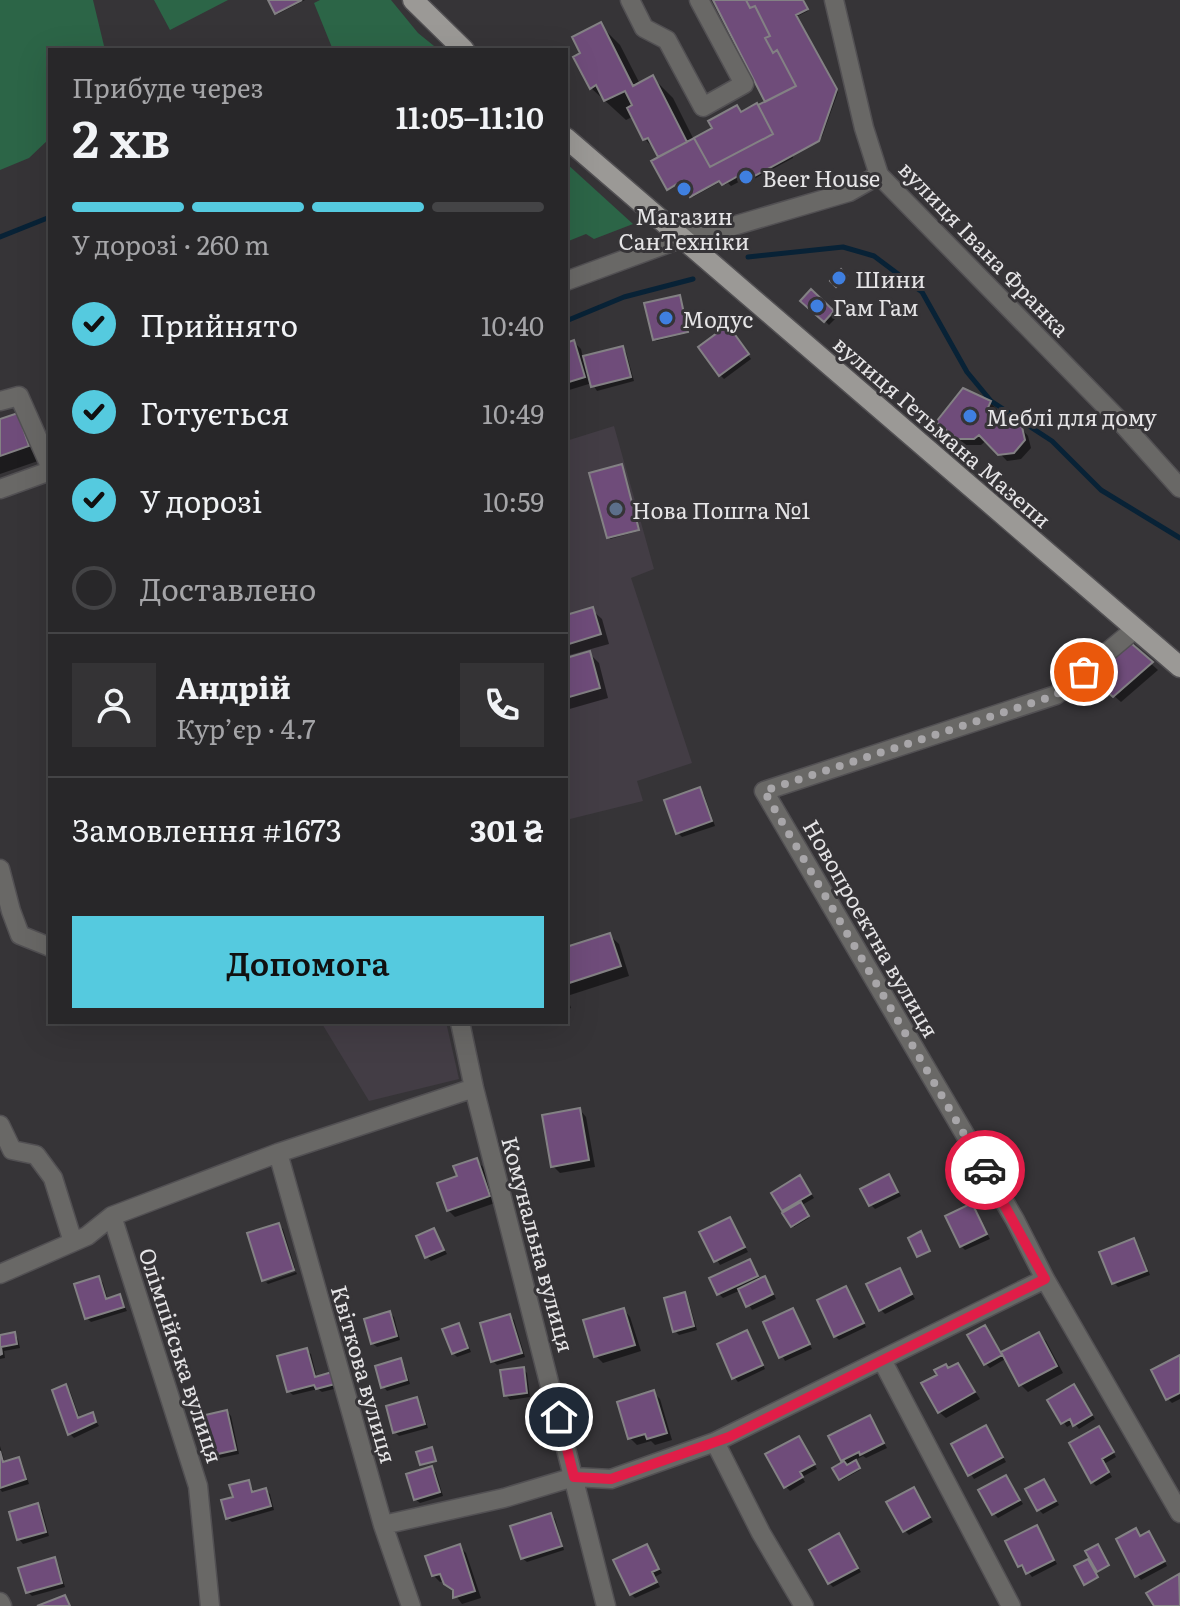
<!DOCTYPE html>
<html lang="uk">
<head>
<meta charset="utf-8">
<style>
	:root { --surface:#282729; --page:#343335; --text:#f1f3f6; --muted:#a5a5a8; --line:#444446; --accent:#55cadf }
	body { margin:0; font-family:Literata,serif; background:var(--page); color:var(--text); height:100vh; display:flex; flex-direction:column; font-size:30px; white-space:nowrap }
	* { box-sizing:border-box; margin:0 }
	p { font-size:26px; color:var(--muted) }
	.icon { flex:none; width:44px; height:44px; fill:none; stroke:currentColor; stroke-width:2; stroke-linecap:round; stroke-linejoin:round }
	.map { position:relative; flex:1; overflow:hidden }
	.panel { position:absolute; left:48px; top:48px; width:520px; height:976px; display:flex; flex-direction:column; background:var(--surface); border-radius:0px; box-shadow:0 8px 32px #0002,0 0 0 2px var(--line) }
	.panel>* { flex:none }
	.pin { position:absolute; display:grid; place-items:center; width:68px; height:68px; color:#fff; margin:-34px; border:4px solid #fff; border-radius:50%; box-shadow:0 2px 8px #0007 }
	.courier { position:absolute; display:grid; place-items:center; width:80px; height:80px; margin:-40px; border:6px solid #e11d48; border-radius:50%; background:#fff; color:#222; box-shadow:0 2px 10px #0007 }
	.head em { font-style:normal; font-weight:600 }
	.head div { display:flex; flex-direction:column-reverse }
	.head { display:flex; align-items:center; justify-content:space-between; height:136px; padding:0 24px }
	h1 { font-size:52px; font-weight:600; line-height:60px }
	.bar { display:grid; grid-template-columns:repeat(4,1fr); gap:12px 8px; align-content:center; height:96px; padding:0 24px }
	.bar i { height:10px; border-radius:6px; background:var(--line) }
	.bar .active { background:var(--accent) }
	.bar p { grid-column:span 4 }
	.line { display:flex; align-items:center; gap:20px; padding:0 24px; border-top:2px solid var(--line) }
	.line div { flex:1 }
	.round { display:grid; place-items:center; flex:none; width:84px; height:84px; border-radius:0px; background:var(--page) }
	ol { padding:0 24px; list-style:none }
	li { display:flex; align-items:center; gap:24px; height:88px }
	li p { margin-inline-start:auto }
	li .icon { padding:8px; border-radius:50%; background:var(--accent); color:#111; stroke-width:4 }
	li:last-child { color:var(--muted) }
	li i { width:44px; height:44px; border:4px solid var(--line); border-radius:50% }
	.button { display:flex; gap:16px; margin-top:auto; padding:16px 24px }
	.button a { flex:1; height:92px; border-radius:0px; background:var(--accent); color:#111; font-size:32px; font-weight:600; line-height:92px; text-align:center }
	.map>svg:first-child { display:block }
</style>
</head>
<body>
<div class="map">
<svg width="1180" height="1606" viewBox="0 0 1180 1606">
	<rect width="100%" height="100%" fill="#363437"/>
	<!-- built -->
	<path fill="#433d45" d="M614,426L654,569L631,578L692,763L637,781L643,801L566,820V441Z
		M321,1022H446L459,1079L369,1101Z"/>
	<!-- green -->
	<path fill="#2c6547" d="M0,0H93L105,50H50V138L29,158L0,170Z
		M154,0H228L170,30Z
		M320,0H391L418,33L439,50H333L314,3Z
		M566,163L633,224L594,239L586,234L566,242Z"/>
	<!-- shadow -->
	<path fill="#0007" d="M270,0H305L278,14Z
		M715,0H802L808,11L796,17L838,92L822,137L793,153V158L754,179L752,175L731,186L728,183L725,185L722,181L693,197L684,182L668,188L662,158L645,139L634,116L626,120L591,88L583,54L600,25L620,45L640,84L653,78L673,98L694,140L715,129L737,108L742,113L768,102Z
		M811,292L837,317L829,325L803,300Z
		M679,297L688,333L656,341L654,339Z
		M732,332L751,359L724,379L720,375Z
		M574,342L581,349L583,358L622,348L626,352L634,381L597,391L592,383L566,391V345Z
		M990,402L997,409L994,416L1021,428L1028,436L1031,448L1021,459L1007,461L987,440L981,445H966L946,429Z
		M17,415L41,460L0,474V421Z
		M622,468L639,531L610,539L609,537Z
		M592,610L602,619L609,644L566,656V617Z
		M1125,640L1158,670L1121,702L1094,678Z
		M590,654L599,663L608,698L566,710V660Z
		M700,790L704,794L715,826L682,837L678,833Z
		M609,935L619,944L629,976L567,996L571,1008L566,1010V949Z
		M580,1110L586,1117L595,1167L560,1173L553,1166Z
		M476,1160L483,1167L495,1203L455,1217L448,1210L459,1177Z
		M889,1177L901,1196L875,1209L871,1205Z
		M804,1182L814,1198L802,1205L809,1218L794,1227L783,1210Z
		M972,1206L990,1239L965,1250L961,1246Z
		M730,1219L748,1252L720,1265L702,1233Z
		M278,1225L283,1229L295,1268L263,1278Z
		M434,1231L447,1254L431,1261L427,1257Z
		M1134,1240L1138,1245L1150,1275L1118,1287L1114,1283Z
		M750,1262L761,1280L764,1279L769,1283L776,1299L752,1310L741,1290L723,1298L719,1294Z
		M899,1271L915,1299L885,1314L881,1310Z
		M296,1272L297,1274L268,1284L266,1282Z
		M99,1278L103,1283L108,1300L120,1297L127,1311L91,1322L87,1318Z
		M846,1289L866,1327L839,1340L835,1336Z
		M684,1295L688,1299L697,1330L679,1335L675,1331Z
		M624,1310L630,1317L641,1351L603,1363L596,1356Z
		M793,1311L812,1349L785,1361L765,1323Z
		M390,1313L394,1317L400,1340L377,1347L372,1343Z
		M510,1316L514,1320L525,1357L497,1365L493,1361Z
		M458,1325L462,1330L471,1352L457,1357L453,1353Z
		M985,1327L1002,1354L1039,1334L1046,1341L1063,1373L1028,1392L1021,1385L1007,1358L990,1368L986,1364Z
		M747,1333L765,1369L738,1382L734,1377Z
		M14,1334L18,1339L20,1348L4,1351L5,1358L0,1359V1337Z
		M306,1350L311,1354L317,1378L331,1375L338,1388L322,1392L318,1389L293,1395L288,1391Z
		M1180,1358V1399L1172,1403L1168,1399Z
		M400,1360L404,1365L410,1384L387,1391L383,1386Z
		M958,1365L980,1399L946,1418L939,1412L949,1370Z
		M523,1369L527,1373L530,1397L510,1400L506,1395Z
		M65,1387L70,1391L80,1419L92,1414L99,1426L74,1438L70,1434Z
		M1078,1391L1095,1419L1079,1429L1074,1423L1067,1427L1049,1401Z
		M654,1393L660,1399L672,1440L655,1445L651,1441L637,1445L630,1438Z
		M416,1399L420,1403L428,1428L399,1436L395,1432Z
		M227,1412L231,1416L239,1454L215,1459L211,1455Z
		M869,1417L887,1448L866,1458L863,1456L853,1461L860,1470L842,1480L835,1469L846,1463L843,1460Z
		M989,1432L1006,1462L974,1479L953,1445Z
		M1103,1433L1116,1457L1104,1464L1112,1477L1096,1486L1092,1482Z
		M802,1442L817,1469L802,1477L805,1482L790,1491L786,1487Z
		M0,1446L5,1463L18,1459L22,1463L29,1484L2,1492L0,1489Z
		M432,1469L436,1473L443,1496L420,1503L415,1499Z
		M1006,1477L1023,1504L998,1518L994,1514Z
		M249,1482L255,1493L266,1490L270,1494L274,1510L232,1522L227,1518L235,1498Z
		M1048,1486L1059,1505L1043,1514L1039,1510Z
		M913,1489L933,1522L909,1535L905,1531Z
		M38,1505L42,1510L49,1536L23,1544L19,1539Z
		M551,1515L555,1519L564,1550L527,1562L522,1558Z
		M1037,1528L1057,1564L1032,1577L1026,1569L1024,1570L1020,1566Z
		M1136,1531L1141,1537L1149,1533L1153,1538L1167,1566L1141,1580L1137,1575Z
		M839,1536L861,1572L833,1587L829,1583Z
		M459,1546L466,1553L481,1598L462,1604L445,1581L440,1582L433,1575Z
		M647,1546L662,1573L655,1577L660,1587L635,1598L631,1594Z
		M54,1560L58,1564L65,1587L32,1596L28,1592Z"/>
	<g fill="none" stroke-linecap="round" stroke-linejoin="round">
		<!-- stream -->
		<path stroke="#082236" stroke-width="5" d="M0,237L50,217
			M748,257L843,247L874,256L922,292L967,372L991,401L1052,441L1101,490L1180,538
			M566,321L624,297L693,279"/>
	</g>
	<!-- building -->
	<path fill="#6f4c7a" stroke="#838184" stroke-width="2" d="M268,0H302L275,14Z
		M713,0H746L750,8L755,6L770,36L765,38L773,53L777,50L796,86L765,102Z
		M746,0H803L808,9L796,15L837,89L819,141L751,178L747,171L722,185L719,181L690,197L682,181L667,190L651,161L694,138L710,167L773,134L758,105L796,86L777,50L773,53L765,38L770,36L755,6L750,8Z
		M601,22L633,86L653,75L687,142L658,157L648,138L643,140L627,108L632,105L625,91L604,101L596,85L590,89L573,57L580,53L572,37Z
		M757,103L773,134L710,167L694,138L712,128L708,121L737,105L741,112Z
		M841,269L847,276L836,287L830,281Z
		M811,289L834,311L824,322L800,301Z
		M680,295L688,332L653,340L644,303Z
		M728,325L749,354L719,376L698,347Z
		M574,340L585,377L566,383V343Z
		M623,346L631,377L591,387L583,356Z
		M963,388L991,401L987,410L1022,427L1025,440L1014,453L998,455L979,435L974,439H957L936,422Z
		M18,413L29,446L0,456V419Z
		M622,464L639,530L607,538L589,473Z
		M593,607L601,634L566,645V615Z
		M1125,638L1153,662L1113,697L1084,672Z
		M590,651L600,688L566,698V658Z
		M700,787L712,821L676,834L664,800Z
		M610,933L621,966L566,984V947Z
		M580,1108L589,1160L551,1167L542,1115Z
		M477,1158L490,1196L447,1211L437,1183L457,1176L453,1166Z
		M889,1174L898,1192L869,1206L860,1189Z
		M800,1175L811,1194L782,1211L771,1193Z
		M801,1202L809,1216L791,1227L782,1213Z
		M972,1203L987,1234L960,1247L945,1216Z
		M730,1217L745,1247L714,1262L699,1232Z
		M279,1223L294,1270L262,1281L247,1233Z
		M434,1228L444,1250L425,1258L416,1236Z
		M921,1231L930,1251L917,1257L908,1238Z
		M1134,1238L1147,1271L1112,1284L1099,1252Z
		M750,1259L758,1276L717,1295L709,1278Z
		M900,1268L912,1294L879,1311L866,1284Z
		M99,1276L106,1299L120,1294L124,1307L85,1319L74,1284Z
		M765,1276L773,1294L746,1307L738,1289Z
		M846,1286L864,1323L834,1337L817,1300Z
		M685,1292L694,1326L673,1332L664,1298Z
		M624,1308L635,1345L594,1357L583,1320Z
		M793,1308L810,1344L779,1358L763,1322Z
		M390,1311L397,1336L371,1344L364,1319Z
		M510,1314L522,1353L491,1362L480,1323Z
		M459,1323L468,1348L452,1354L442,1329Z
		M985,1325L1002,1355L984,1365L967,1335Z
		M747,1330L763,1365L732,1379L717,1344Z
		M15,1332L17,1344L1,1347L2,1354L0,1355V1335Z
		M1039,1332L1057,1366L1019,1386L1001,1352Z
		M307,1348L315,1377L332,1372L335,1384L316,1389L314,1385L287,1392L277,1356Z
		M1180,1355V1393L1166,1400L1151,1370Z
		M401,1358L407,1380L381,1388L375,1366Z
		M958,1363L975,1392L938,1413L921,1383L937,1375L934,1370L946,1364L948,1368Z
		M524,1367L527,1393L504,1396L500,1370Z
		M66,1384L78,1418L93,1412L96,1422L68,1435L52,1390Z
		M1074,1384L1092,1415L1073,1426L1070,1419L1061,1424L1047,1400Z
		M654,1390L667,1433L647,1439L645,1434L628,1439L617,1402Z
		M417,1397L425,1424L393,1433L386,1406Z
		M227,1410L236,1450L209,1456L201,1416Z
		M541,1411L544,1420L529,1424L527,1414Z
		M870,1415L884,1443L860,1455L859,1452L841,1461L828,1436Z
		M986,1425L1003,1457L968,1476L951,1444Z
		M1099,1426L1114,1452L1102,1459L1109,1472L1091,1483L1069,1443Z
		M799,1436L815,1464L800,1472L803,1477L784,1488L765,1454Z
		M432,1447L436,1461L420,1465L416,1452Z
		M0,1451L3,1462L19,1457L26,1479L0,1488Z
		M856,1460L860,1468L839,1480L832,1468L844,1461L847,1465Z
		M432,1466L440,1492L414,1500L406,1474Z
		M1006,1475L1020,1500L992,1515L978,1490Z
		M1044,1479L1056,1501L1037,1511L1025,1489Z
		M249,1480L252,1492L266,1488L271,1506L226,1519L221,1500L233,1497L229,1485Z
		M914,1487L930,1517L903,1532L886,1502Z
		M38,1503L46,1532L17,1540L9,1512Z
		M551,1513L562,1546L521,1559L510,1526Z
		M1037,1525L1054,1560L1026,1574L1022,1565L1018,1567L1005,1541Z
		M1136,1528L1140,1536L1149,1531L1165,1561L1135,1577L1116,1539Z
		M839,1533L858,1568L828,1584L809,1550Z
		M460,1544L475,1591L453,1598V1590L444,1584L440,1574L432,1576L425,1556Z
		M647,1544L659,1569L652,1572L657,1582L630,1595L613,1560Z
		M1098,1544L1109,1565L1097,1572L1085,1551Z
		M55,1557L62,1583L26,1593L18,1568Z
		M1088,1559L1098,1577L1084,1585L1074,1566Z
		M1179,1574L1180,1606H1154L1146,1593Z
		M65,1595L70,1606H37Z"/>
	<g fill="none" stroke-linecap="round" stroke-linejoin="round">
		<defs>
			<path id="minor" d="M630,0L644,28L667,40L703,107L744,84L699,0
				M834,0L864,128L879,175L1120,421L1180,488
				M566,281L683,238L723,229L849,192L879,175
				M0,401L19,396L50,466
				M0,489L50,471
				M1135,629L1056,695L764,791L1015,1220L1045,1279L1180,1513
				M0,869L11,911L20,935L50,947
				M460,1022L474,1088L606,1606
				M0,1125L12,1150L36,1155L53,1178L73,1242
				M278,1153L383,1525L411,1606
				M112,1216L198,1486L210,1606
				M0,1274L87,1236L112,1216L278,1153L474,1088
				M882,1360L1011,1606
				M715,1442L761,1533L804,1606
				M383,1525L504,1498L574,1477L611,1479L715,1442L1045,1279
				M0,1602L2,1606"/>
			<path id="primary" d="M413,0L464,50
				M566,138L1180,667"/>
		</defs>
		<!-- minor casing -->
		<use href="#minor" stroke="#525053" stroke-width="21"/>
		<!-- primary casing -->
		<use href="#primary" stroke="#525053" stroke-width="23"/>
		<!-- minor -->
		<use href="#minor" stroke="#696866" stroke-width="18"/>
		<!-- primary -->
		<use href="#primary" stroke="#9b9996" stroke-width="20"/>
	</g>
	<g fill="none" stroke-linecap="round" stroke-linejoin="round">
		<!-- done -->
		<path stroke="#a8a6a9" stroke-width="8" stroke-dasharray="0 14.4" d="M985,1170L764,791L1056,695L1084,672"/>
		<!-- route -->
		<path stroke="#e11d48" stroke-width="10" d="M559,1417L574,1477L611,1479L729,1437L1045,1279L985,1170"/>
	</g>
	<!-- markers -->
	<g fill="#3f7fe0" stroke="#363437" stroke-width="3">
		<circle cx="746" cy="177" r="8"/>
		<circle cx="684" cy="189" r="8"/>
		<circle cx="839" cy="278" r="8"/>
		<circle cx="817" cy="306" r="8"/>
		<circle cx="666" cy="318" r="8"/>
		<circle cx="970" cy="416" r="8"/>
	</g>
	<circle fill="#5c6f8a" stroke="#363437" stroke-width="3" cx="616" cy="509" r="8"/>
	<g text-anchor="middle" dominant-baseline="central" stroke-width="6" stroke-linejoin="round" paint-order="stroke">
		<!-- poi labels -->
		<g font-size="22" fill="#e5e4e6" stroke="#363437" text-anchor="start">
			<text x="762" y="177">Beer House</text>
			<text x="684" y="215" text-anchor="middle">Магазин<tspan x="684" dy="25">СанТехніки</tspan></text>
			<text x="855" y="278">Шини</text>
			<text x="833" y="306">Гам Гам</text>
			<text x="682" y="318">Модус</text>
			<text x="986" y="416">Меблі для дому</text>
			<text x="632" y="509">Нова Пошта №1</text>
		</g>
		<!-- street labels -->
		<g font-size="22" fill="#e5e4e6" stroke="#363437">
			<text transform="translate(985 248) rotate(46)">вулиця Івана Франка</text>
			<text transform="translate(943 431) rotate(41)">вулиця Гетьмана Мазепи</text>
			<text transform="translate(872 928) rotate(60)">Новопроектна вулиця</text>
			<text transform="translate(539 1244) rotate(75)">Комунальна вулиця</text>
			<text transform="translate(182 1355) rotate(72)">Олімпійська вулиця</text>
			<text transform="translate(365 1374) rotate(74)">Квіткова вулиця</text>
		</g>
	</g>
</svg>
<div class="pin" style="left:1084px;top:672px;background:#ea580c"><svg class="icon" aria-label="bag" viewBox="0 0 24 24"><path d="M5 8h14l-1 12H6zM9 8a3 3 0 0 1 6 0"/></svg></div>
<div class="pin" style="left:559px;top:1417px;background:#1f2937"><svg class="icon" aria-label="home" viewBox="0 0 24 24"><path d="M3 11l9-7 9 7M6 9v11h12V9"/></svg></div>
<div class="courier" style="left:985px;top:1170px"><svg class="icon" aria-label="car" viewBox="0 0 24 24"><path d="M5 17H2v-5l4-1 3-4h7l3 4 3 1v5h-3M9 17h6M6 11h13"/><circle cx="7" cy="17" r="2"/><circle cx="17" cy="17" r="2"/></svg></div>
<section class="panel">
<div class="head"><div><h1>2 хв</h1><p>Прибуде через</p></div><em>11:05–11:10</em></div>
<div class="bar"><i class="active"></i><i class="active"></i><i class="active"></i><i></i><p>У дорозі · 260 m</p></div>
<ol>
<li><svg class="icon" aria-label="check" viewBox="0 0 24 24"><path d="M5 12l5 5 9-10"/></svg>Прийнято<p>10:40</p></li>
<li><svg class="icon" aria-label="check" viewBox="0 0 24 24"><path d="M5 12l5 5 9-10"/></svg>Готується<p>10:49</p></li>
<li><svg class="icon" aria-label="check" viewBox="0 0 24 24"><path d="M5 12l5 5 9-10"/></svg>У дорозі<p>10:59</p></li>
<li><i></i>Доставлено</li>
</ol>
<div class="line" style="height:144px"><a class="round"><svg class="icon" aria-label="person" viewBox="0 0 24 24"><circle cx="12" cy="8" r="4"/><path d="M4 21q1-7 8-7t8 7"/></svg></a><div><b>Андрій</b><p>Кур’єр · 4.7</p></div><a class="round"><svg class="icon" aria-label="phone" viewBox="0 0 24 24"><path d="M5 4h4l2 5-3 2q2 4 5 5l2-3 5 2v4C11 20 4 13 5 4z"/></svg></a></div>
<div class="line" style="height:104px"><div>Замовлення #1673</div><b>301 ₴</b></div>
<div class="button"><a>Допомога</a></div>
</section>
</div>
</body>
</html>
